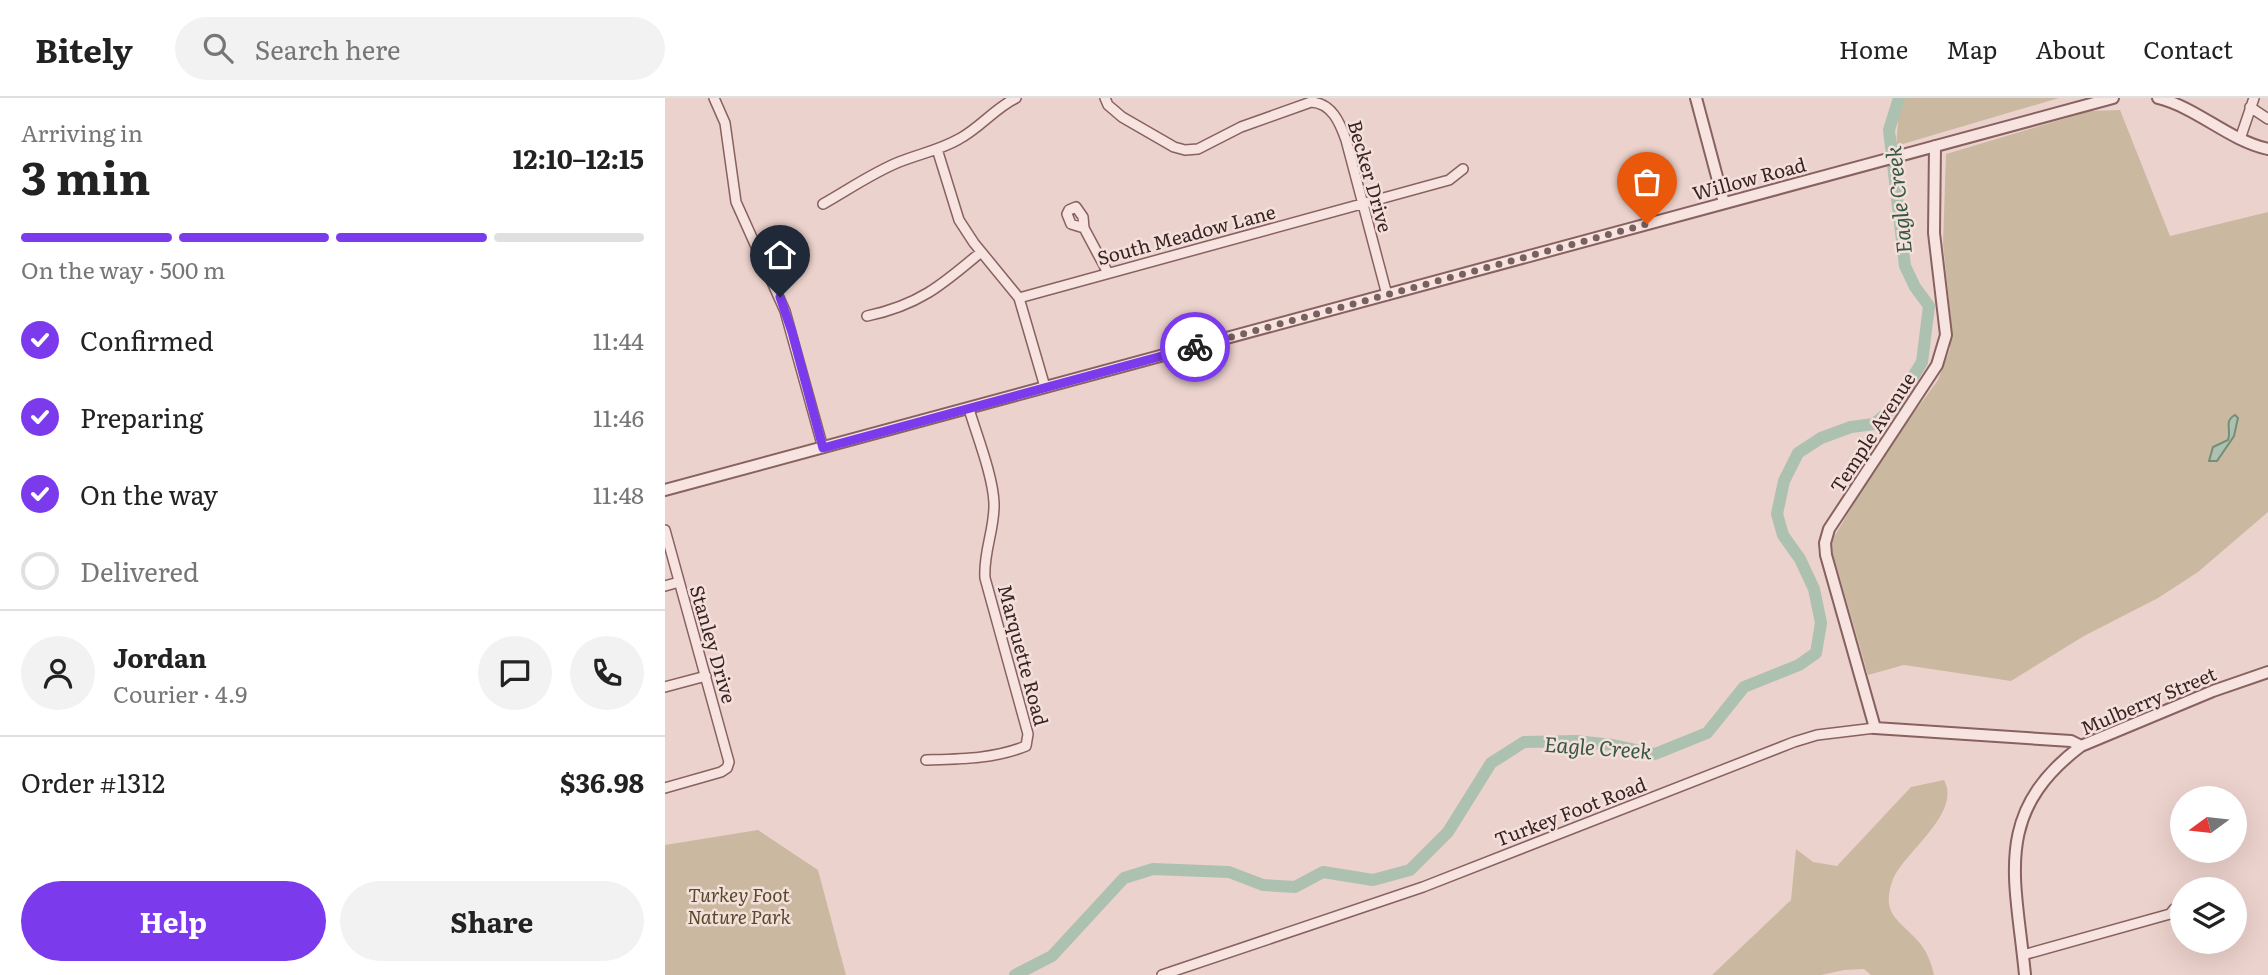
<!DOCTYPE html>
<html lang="en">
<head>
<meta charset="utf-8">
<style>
	:root { --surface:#fff; --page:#f2f2f2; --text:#222; --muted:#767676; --line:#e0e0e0; --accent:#7c3aed }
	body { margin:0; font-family:Literata,serif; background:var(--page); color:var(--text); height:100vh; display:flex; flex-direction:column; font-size:26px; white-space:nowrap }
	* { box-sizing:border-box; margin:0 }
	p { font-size:23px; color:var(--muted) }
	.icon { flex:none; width:38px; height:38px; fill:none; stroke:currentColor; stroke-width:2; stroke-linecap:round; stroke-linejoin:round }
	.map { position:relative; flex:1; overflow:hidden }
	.details { display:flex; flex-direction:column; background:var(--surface); width:665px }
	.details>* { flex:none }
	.needle { width:46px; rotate:255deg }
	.buttons { position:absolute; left:1505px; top:688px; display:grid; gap:14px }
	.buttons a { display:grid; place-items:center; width:77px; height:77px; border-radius:50%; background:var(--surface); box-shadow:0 7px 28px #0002; font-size:35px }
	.pin { position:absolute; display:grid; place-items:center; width:60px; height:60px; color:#fff; margin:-72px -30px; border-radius:50% 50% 50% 0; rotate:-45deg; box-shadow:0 0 7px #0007 }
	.pin .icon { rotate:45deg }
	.courier { position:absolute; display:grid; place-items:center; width:70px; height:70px; margin:-35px; border:5px solid #7c3aed; border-radius:50%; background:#fff; color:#222; box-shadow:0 2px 9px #0007 }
	.head em { font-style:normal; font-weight:700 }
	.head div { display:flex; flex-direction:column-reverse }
	.head { display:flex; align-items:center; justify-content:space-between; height:119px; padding:0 21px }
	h1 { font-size:46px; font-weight:700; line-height:52px }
	.bar { display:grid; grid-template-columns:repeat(4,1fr); gap:10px 7px; align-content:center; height:84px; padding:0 21px }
	.bar i { height:9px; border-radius:5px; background:var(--line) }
	.bar .on { background:var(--accent) }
	.bar p { grid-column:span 4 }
	.line { display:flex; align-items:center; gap:18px; padding:0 21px; border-top:2px solid var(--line) }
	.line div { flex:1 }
	.round { display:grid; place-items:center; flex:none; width:74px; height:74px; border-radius:37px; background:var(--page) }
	ol { padding:0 21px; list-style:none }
	li { display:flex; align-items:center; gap:21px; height:77px }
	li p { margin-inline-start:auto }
	li .icon { padding:7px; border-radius:50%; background:var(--accent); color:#fff; stroke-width:4 }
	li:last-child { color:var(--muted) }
	li i { width:38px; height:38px; border:4px solid var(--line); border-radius:50% }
	.button { display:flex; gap:14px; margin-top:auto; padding:14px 21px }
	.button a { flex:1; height:80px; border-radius:42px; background:var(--accent); color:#fff; font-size:28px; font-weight:700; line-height:80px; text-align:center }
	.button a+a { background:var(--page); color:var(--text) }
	header { display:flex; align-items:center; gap:42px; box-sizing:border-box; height:98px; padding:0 35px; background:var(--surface); border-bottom:2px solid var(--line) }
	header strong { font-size:33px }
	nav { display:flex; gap:38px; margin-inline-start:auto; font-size:24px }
	.search { width:490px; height:63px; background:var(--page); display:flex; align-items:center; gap:18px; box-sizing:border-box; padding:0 24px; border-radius:38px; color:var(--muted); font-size:26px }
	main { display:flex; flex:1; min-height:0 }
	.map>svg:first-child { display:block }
</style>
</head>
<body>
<header>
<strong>Bitely</strong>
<div class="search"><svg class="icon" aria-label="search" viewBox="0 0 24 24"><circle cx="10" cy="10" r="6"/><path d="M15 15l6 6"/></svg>Search here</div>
<nav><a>Home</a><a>Map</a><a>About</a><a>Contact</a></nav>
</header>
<main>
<section class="details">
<div class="head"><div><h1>3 min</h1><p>Arriving in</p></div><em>12:10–12:15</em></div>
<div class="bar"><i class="on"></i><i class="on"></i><i class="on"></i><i></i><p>On the way · 500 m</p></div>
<ol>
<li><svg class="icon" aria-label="check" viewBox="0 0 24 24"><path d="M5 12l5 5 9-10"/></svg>Confirmed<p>11:44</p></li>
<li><svg class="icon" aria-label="check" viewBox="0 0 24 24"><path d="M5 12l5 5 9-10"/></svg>Preparing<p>11:46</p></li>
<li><svg class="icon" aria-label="check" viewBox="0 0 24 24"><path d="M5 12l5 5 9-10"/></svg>On the way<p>11:48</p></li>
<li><i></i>Delivered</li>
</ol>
<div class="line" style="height:126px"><a class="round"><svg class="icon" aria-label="person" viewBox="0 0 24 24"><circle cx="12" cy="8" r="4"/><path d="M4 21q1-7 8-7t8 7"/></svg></a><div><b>Jordan</b><p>Courier · 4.9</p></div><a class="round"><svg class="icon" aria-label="chat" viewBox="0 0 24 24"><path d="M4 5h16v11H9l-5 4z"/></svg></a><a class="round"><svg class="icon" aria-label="phone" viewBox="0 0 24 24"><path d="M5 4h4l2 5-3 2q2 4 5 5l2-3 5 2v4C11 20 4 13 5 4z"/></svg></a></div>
<div class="line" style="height:91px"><div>Order #1312</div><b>$36.98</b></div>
<div class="button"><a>Help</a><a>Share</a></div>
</section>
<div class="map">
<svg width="1603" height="877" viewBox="0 0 1603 877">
	<rect width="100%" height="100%" fill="#ecd2cc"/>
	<!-- green -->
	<path fill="#cab9a0" d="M1235,0H1394L1231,48Z
		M1455,12L1505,138L1603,114V414L1533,474L1493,500L1419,538L1346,583L1239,567L1203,577L1166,449L1169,439L1218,357L1273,282L1285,251L1286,222L1278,146L1281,56L1425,13Z
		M1279,682C1298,716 1235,757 1227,784C1216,817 1235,822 1253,843C1262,853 1266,864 1269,877H1206L1199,871L1179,872L1156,877H1047L1126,802L1131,751L1148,764L1172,768L1246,689Z
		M93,732L153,772L181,877H0V747Z"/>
	<!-- water -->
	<path fill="#acc1b0" stroke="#738f79" stroke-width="2" d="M1570,317L1573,320L1569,338L1552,363H1544L1548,349L1563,342C1567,331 1558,324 1570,317Z"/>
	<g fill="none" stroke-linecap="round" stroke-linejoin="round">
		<!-- river -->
		<path stroke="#acc1b0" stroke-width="12" d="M350,877L387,858L459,780L488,771L564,774L598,787L630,789L658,774L708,782L745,772L783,734L826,665L859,644L911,643L948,647L990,656L1042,635L1079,589L1134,567L1151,555L1156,525L1149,491L1135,461L1118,437L1112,416L1119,383L1133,355L1156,340L1186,329L1209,326L1230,308L1257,264L1264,208L1250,189L1240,168L1224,32L1234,0"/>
		<defs>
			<path id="minor" d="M49,0L60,25L71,104L120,213L158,350
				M440,0L443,7L457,19L509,49L520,52L533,51L576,29L646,4C667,5 675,25 681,42L722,197
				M1585,9L1603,21
				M1575,41L1589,0
				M272,51L294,122L309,145L354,200L380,289
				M158,106C183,92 207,75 234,64C254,56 275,52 294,41C315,30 330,10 351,0
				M419,130L406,126L402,116L404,112L411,109L418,119L419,130L443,175
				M354,200L784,82L798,71
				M202,218C254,207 277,187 316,154
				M0,432L64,664L62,670L56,674L0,690
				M0,488L14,484
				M0,589L41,578
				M261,662C296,661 329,661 361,648L363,636L320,480C318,454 330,431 329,405C328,378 312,338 304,311
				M1358,857L1505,816L1509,811
				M497,877L758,789L1129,644L1152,637L1210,630"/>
			<path id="tertiary" d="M1031,0L1059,105
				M1493,0C1533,10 1563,42 1603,51
				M1270,48L1269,135L1281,237L1272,267L1164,431L1160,445L1161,457L1210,630L1406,643L1416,648
				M0,392L1448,0
				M1360,877C1351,781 1326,716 1416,648L1548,593L1603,574"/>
		</defs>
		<!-- minor casing -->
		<use href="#minor" stroke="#886161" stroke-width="12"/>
		<!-- tertiary casing -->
		<use href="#tertiary" stroke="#886161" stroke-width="14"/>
		<!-- minor -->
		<use href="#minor" stroke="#f7e3df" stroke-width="9"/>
		<!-- tertiary -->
		<use href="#tertiary" stroke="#f7e3df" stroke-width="10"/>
	</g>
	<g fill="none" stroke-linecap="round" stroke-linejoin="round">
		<!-- done -->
		<path stroke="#78605f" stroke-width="7" stroke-dasharray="0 12.6" d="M530,249L982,126"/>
		<!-- route -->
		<path stroke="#7c3aed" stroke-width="9" d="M115,199L127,234L158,350L530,249"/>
	</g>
	<g text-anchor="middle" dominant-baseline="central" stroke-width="5" stroke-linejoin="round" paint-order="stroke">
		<!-- street labels -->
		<g font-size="19" fill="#3a2324" stroke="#f4e0db">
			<text transform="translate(706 78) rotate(74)">Becker Drive</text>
			<text transform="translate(1084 80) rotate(-15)">Willow Road</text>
			<text transform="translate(521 136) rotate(-15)">South Meadow Lane</text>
			<text transform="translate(1207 334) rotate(-57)">Temple Avenue</text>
			<text transform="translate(49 546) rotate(74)">Stanley Drive</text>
			<text transform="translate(359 557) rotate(75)">Marquette Road</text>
			<text transform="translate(1483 602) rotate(-23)">Mulberry Street</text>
			<text transform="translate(905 713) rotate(-21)">Turkey Foot Road</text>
		</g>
		<!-- park labels -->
		<g font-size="19" font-style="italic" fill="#554a2b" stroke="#f4e0db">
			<text x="74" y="796">Turkey Foot<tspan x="74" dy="22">Nature Park</tspan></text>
		</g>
		<!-- water labels -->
		<g font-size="21" font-style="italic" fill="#345843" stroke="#f4e0db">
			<text transform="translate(1232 102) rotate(-96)">Eagle Creek</text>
			<text transform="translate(933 648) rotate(4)">Eagle Creek</text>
		</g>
	</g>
</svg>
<div class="buttons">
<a><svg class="needle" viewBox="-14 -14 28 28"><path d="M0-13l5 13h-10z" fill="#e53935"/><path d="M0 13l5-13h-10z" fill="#767676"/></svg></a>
<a><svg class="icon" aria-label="layers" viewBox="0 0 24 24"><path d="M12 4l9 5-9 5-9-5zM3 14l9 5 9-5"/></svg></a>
</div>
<div class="pin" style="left:982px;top:126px;background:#ea580c"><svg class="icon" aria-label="bag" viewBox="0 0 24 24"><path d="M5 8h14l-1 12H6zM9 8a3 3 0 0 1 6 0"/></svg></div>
<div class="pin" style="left:115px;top:199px;background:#1f2937"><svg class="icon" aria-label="home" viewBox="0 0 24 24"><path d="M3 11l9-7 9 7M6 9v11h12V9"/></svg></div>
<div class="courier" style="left:530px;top:249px"><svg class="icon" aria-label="bike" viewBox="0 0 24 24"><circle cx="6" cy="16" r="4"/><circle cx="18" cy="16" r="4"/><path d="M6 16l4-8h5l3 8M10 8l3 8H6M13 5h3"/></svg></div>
</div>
</main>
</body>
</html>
